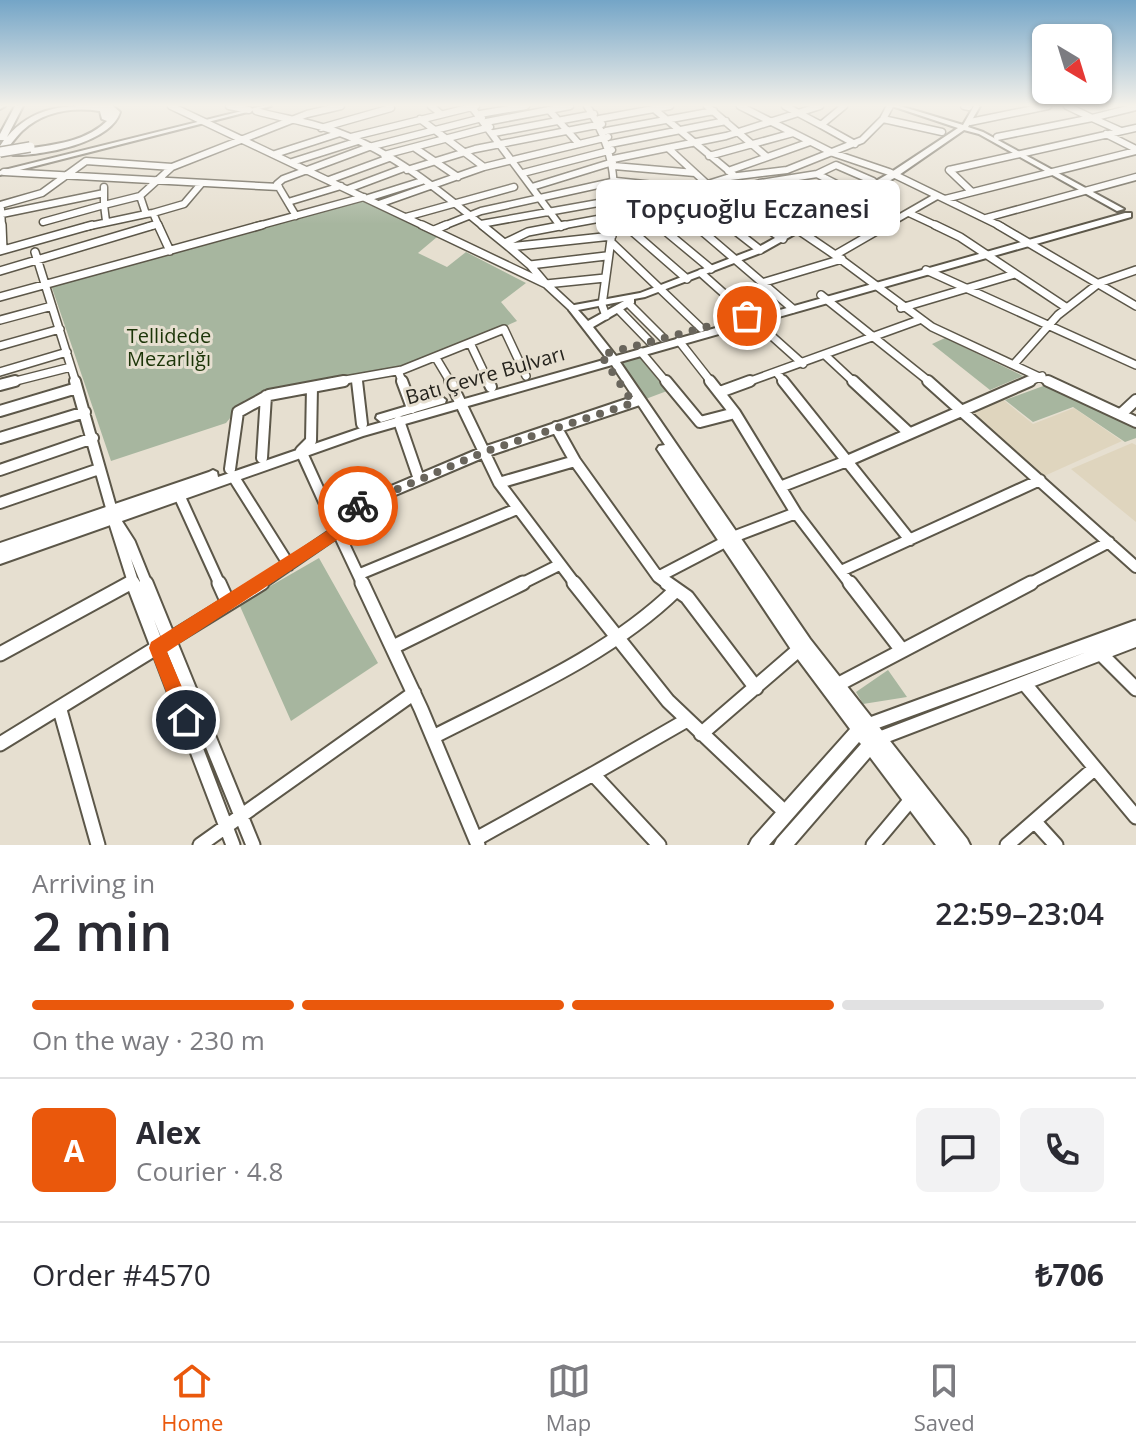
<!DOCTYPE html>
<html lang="en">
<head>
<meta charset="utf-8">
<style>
	:root { --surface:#fff; --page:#f2f2f3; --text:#2b2b33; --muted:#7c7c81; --line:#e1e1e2; --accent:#ea580c }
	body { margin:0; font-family:"Open Sans",sans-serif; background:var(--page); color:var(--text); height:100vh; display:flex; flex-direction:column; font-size:30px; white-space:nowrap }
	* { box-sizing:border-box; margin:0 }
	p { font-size:26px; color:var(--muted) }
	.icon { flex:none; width:44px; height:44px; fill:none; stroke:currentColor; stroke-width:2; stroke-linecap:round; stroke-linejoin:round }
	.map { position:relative; height:845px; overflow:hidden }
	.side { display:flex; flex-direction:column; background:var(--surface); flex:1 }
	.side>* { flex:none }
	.needle { width:52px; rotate:142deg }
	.controls { position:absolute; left:1032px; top:24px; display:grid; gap:16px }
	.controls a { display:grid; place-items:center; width:80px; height:80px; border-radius:12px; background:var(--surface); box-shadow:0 2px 6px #0004; font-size:40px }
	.pin { position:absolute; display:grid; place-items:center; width:68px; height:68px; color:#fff; margin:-34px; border:4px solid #fff; border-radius:50%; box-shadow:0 2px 8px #0007 }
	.courier { position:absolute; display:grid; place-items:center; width:80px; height:80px; margin:-40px; border:6px solid #ea580c; border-radius:50%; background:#fff; color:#222; box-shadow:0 2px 10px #0007 }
	.bubble { position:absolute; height:56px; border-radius:12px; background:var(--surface); box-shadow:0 2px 6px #0004; font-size:26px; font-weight:600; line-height:56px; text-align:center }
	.headline em { font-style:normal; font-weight:600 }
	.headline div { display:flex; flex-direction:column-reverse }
	.headline { display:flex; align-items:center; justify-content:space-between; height:136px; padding:0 32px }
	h1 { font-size:52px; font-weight:600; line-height:60px }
	.bar { display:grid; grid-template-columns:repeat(4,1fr); gap:12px 8px; align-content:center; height:96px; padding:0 32px }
	.bar i { height:10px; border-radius:6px; background:var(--line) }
	.bar .on { background:var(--accent) }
	.bar p { grid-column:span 4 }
	.line { display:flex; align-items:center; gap:20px; padding:0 32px; border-top:2px solid var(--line) }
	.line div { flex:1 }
	.round { display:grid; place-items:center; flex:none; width:84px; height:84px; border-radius:12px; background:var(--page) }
	.dock { display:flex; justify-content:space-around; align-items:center; height:112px; border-top:2px solid var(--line); background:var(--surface); font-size:22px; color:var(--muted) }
	.dock a { display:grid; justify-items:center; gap:4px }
	.dock .on { color:var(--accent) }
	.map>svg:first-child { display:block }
</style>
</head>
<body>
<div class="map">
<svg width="1136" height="845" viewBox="0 0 1136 845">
	<rect width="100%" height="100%" fill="#e6dfd0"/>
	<!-- built -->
	<path fill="#dfd5be" d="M1001,398L1033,424L1074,408L1122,441L1042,477L968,411Z
		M1132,443L1136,445V522L1071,469Z"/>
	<!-- green -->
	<path fill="#a7b69f" d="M364,200L437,237L418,253L447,267L466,252L526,283L501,302L517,321L459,347L385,373L245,400L226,423L111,461L51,285Z
		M945,338L1023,376L990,390L932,344Z
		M637,354L667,391L643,400L614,362Z
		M1046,385L1136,426V438L1125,442L1073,407L1033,422L1005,400Z
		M319,558L378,663L291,721L239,604Z
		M888,670L907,697L863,704L856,692Z"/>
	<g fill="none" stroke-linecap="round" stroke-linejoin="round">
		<defs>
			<path id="minor-far3" d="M171,106L426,227
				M229,106L249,110
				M431,106L441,114
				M471,106L561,227
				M587,106C613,145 617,181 613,227
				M707,106L767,157
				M740,106L833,153L889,172L1002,227
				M785,106L821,125
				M844,106L821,125L855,144
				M964,106L969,107
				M654,109L735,176
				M549,110L570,106
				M256,111C284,119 313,122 340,133C394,153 440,191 484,227
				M480,114L526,106
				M1092,118L1136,107
				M1092,118L1121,131
				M599,119L670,106
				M883,119L942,132
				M486,122L549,110L579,144
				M970,122L1048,106
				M321,128L391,108
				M606,131L714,111
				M494,133L594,114
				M1106,134L1136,149
				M351,137L476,106
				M997,137L1092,118L1067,106
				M610,144L726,121
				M415,148L458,177
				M668,148L706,183
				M275,154L340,133
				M384,155L490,127
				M709,156L793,133
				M613,159L726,136L820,106
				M292,162L358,141
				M614,166L695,173
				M484,167L608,137
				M407,170L475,149L602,124
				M949,170L1136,128
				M949,170L972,192
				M728,171L810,142
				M4,172L279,187
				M523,173L612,150
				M817,174L836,165L873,181
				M329,180L389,158
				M792,180L837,205
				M760,183L817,218
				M532,187L613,162
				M348,189L404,168
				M697,189L709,190L765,227
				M737,189L794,227
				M368,198L422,181
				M945,199L1136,151
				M627,200L660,227
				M697,201L731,227
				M288,202L341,186
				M379,204L484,167L420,119
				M0,205L42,193L86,161L172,167
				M674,207L697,227
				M1,209L2,227
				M153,213L184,204L201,184
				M909,213L939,227
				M2,214L104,193
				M296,216L277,184L283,179L369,147L482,118
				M406,217L514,187
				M986,218L1136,177
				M106,221L104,205L140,196
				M43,222L104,205V187
				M481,224L615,200L674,207L760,183L817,174L856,194
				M85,227L146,214
				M147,227L158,224
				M159,227L153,213L146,214L140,196L172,167L307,114L341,106
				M254,227L364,197
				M441,227L481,211L616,181L692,189L730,177L787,170L862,140L883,119L890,106
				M554,227L614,216L627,227
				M883,227L937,196"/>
			<path id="minor-far2" d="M2,225L3,250
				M158,225L170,251
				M422,225L546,284L572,308
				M482,225L509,247L612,236
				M625,225L687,279
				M658,225L711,269
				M695,225L793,309
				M728,225L760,250
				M762,225L783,239
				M791,225L835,255
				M887,225L835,255L932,327L1052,383
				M935,225L960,237L1067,308
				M998,225L1136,306
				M434,230L446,225
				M611,242L701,328
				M505,243L528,232L565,225
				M509,247L530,265
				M0,251L92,225
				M35,252L76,383
				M926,270L1136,365
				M0,271L154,225
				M701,273L803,364
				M605,278L546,284L530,265L606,256
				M765,282L842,259
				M821,295L931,383
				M0,297L262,225
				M628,303L663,338
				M901,308L1015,274
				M618,309L650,342
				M606,316L602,305L613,225
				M0,320L52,306
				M679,341L712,383
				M471,345L489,383
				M0,346L60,329
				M641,352L667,383
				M826,356L855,383
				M436,358L451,383
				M1015,363L1058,315L1099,283L1136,270
				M398,371L403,383
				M0,372L67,352
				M777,373L785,383
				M357,379V383
				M8,383L71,367
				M328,383L402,370L504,329L526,376
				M745,383L919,320
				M1026,383L1042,376"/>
			<path id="minor-far1" d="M75,381L114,518L130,543L147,585
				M357,381L362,424
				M402,381L412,408
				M450,381L499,483L576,585
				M488,381L491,387
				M666,381L700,422L735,413
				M710,381L735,413L796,513L851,585
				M783,381L910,540
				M853,381L909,433
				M928,381L1136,567
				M1048,381L1136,422
				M0,385L15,381
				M312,387L311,441L301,451L331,517L484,452L639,400
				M720,392L750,381
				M0,411L77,388
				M1121,414L1136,400
				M399,421L419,479
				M556,427L575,461L658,577L669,585
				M0,438L85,412
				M262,458L266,396
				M847,461L1030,381
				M230,469L238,412L269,395L344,381
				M0,470L93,438
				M233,476L289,565
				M499,483L575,461
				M780,487L847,461
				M179,495L220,585
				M0,503L99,469
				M331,517L363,585
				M115,525L134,585
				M733,537L796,513
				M841,571L1040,480
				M360,574L517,509
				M658,577L725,542
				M127,585L132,582
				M259,585L338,531
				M519,585L559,565
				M1027,585L1109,542"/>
			<path id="minor" d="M133,583L233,845
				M146,583L253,845
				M219,583L228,603
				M362,583L421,709L478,845
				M574,583L668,701L786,813
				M667,583L687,597L756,688
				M850,583L901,649
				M393,647L523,583
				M1100,653L1136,689
				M0,654L130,583
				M1024,683L1136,817
				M837,685L1031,583
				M60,710L98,845
				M865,726L1136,627
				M701,734L803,646
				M433,737C517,694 608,656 676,590
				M875,740L1136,640
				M0,744L262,583
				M593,774L687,720
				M1036,823L1056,845
				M476,839L593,774L659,845
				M200,845L414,693
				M873,845L914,796
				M1007,845L1095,768"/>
			<path id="major" d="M262,106H271L0,175V171Z
				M892,106H900L963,125L974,106H980L968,127L983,132L1124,209L1117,211L979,134L964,130L896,177L763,252L645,297L634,299V303L593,327L616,356L1125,213H1131V217L620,362L810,639L967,839L970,845H936L870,757L794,845H774L777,839L861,744L859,742L769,845H749L752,839L850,729L794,654L659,452L657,449L659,446L665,445L612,365L363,436L0,564V543L209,472L213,470L217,472L218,477L361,428L607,359L569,310V306L640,293L757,248L890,173L958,128ZM624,301L588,321L578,310Z
				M441,396L446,400L445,403L381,422L376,418L377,415Z"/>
			<path id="highway" d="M0,106H5L0,109Z
				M15,106H23L7,137C38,102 72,106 113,106L120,112C111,143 41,156 13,155V151C45,145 82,145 107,121L102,119L100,111C72,107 44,111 22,131C14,139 8,149 0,155V146L4,140H0V134Z"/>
		</defs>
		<!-- minor-far3 casing -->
		<use href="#minor-far3" stroke="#5c5749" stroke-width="9"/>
		<!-- minor-far2 casing -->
		<use href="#minor-far2" stroke="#5c5749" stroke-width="10"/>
		<!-- minor-far1 casing -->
		<use href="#minor-far1" stroke="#5c5749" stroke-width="14"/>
		<!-- minor casing -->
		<use href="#minor" stroke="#5c5749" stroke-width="17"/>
		<!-- major casing -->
		<use href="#major" stroke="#5c5749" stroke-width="4"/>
		<!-- highway casing -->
		<use href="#highway" stroke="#5c5749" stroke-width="4"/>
		<!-- minor-far3 -->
		<use href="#minor-far3" stroke="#fff" stroke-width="6"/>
		<!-- minor-far2 -->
		<use href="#minor-far2" stroke="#fff" stroke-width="7"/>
		<!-- minor-far1 -->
		<use href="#minor-far1" stroke="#fff" stroke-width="10"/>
		<!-- minor -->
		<use href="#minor" stroke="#fff" stroke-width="13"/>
		<!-- major -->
		<use href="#major" fill="#fff" fill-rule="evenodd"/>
		<!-- highway -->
		<use href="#highway" fill="#fff" fill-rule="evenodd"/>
		<defs>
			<path id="highway-bridge" d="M0,152L30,147"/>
		</defs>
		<!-- highway-bridge casing -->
		<use href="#highway-bridge" stroke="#5c5749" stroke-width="12" stroke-linecap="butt"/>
		<!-- highway-bridge -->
		<use href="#highway-bridge" stroke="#fff" stroke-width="9"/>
	</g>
	<!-- sky -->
	<linearGradient id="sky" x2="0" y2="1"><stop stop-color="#74a5c7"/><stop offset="0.47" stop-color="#f4f1ea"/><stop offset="1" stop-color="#f4f1ea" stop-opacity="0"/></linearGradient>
	<rect width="1136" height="224" fill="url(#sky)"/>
	<!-- route -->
	<path fill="#ea580c" d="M358,500L365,506L340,520L346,531L343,536L167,652L196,720L186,730L180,727L149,648L151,642L330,529L324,517L326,513Z"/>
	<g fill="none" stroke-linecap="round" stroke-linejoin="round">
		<!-- done -->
		<path stroke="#69655c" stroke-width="8" stroke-dasharray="0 14.4" d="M358,506L484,452L633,403L601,355L747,316"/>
	</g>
	<g text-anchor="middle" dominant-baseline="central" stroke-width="6" stroke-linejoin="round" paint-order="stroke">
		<!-- park labels -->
		<g font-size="20" fill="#1c3508" stroke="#e6dfd0">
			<text x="169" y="335">Tellidede<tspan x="169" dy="23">Mezarlığı</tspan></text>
		</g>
		<!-- street labels -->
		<g font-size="20" fill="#25231d" stroke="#e6dfd0">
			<text transform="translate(485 375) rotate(-16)">Batı Çevre Bulvarı</text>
		</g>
	</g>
</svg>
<div class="controls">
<a><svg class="needle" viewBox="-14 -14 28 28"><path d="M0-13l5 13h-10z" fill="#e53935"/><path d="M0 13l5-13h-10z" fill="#7c7c81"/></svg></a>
</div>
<div class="pin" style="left:747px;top:316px;background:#ea580c"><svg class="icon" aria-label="bag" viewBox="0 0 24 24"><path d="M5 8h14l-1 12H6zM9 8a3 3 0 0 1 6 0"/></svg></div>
<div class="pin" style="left:186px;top:720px;background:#1f2937"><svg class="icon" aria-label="home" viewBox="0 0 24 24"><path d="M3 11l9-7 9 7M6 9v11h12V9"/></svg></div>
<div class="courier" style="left:358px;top:506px"><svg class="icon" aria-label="bike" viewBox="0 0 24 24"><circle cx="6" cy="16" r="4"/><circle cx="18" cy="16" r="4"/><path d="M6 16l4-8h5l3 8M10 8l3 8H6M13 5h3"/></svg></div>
<div class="bubble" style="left:596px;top:180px;width:304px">Topçuoğlu Eczanesi</div>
</div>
<section class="side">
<div class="headline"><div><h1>2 min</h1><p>Arriving in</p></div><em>22:59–23:04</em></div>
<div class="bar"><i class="on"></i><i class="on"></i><i class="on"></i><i></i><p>On the way · 230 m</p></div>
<div class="line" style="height:144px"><b class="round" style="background:var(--accent);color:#fff">A</b><div><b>Alex</b><p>Courier · 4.8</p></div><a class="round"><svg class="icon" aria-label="chat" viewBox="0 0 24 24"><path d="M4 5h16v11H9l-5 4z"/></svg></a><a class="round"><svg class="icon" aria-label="phone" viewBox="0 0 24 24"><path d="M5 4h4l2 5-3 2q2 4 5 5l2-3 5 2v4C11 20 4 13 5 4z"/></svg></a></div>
<div class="line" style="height:104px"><div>Order #4570</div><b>₺706</b></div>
</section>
<nav class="dock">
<a class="on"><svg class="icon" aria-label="home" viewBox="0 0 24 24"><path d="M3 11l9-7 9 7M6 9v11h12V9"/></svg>Home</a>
<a><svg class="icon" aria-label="map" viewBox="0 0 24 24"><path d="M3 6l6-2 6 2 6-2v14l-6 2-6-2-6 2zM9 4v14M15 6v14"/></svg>Map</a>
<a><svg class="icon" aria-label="saved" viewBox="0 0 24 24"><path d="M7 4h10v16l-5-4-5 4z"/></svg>Saved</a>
</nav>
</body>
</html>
